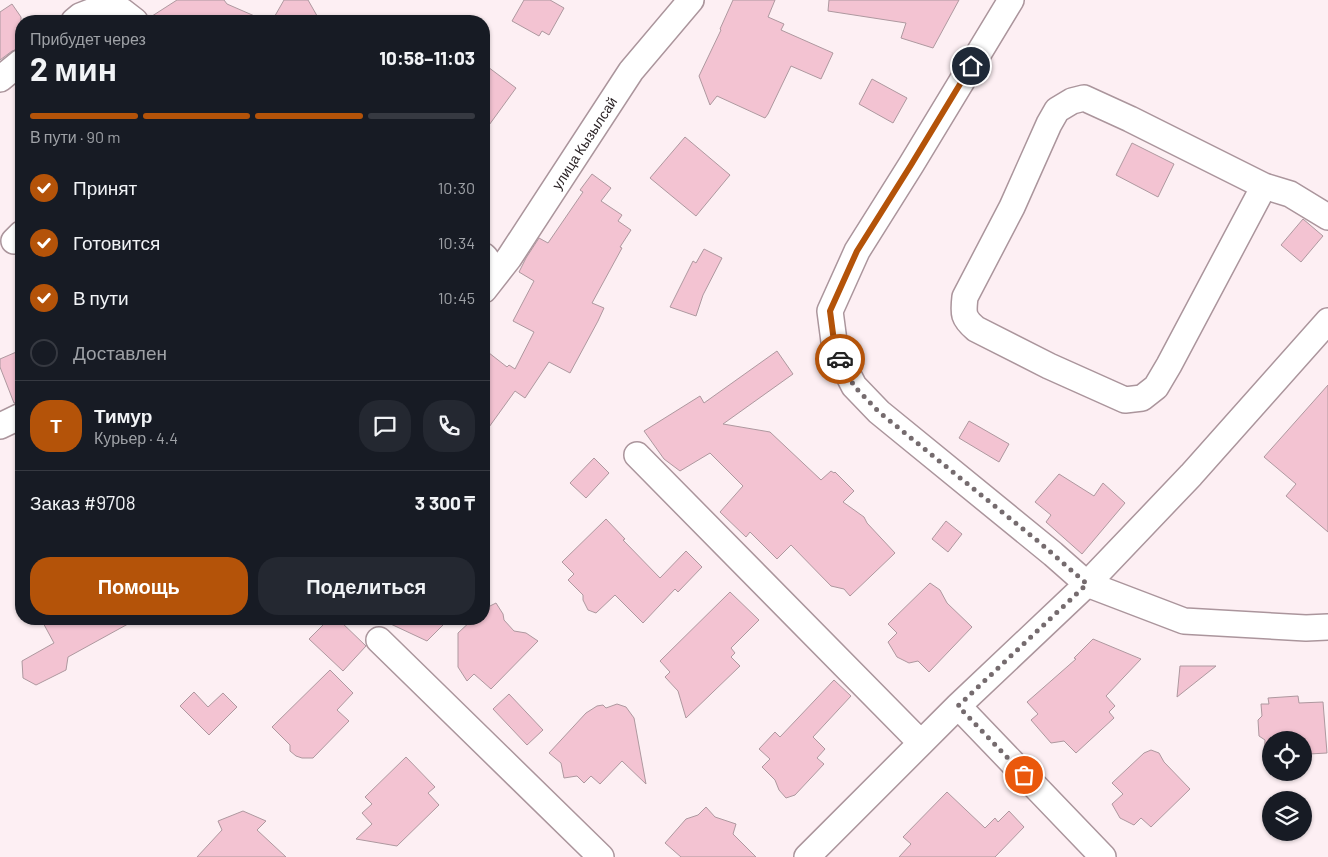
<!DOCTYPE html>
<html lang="ru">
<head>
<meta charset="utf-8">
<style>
	:root { --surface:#171b24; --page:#242831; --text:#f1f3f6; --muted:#9ea1a6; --line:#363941; --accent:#b45309 }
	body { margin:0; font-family:Barlow,sans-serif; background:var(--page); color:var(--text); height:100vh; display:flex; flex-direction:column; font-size:19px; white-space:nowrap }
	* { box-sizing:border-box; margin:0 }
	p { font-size:16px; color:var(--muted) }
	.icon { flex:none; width:28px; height:28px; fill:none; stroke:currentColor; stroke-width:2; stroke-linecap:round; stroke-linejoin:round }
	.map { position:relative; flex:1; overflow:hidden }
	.side { position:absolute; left:15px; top:15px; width:475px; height:610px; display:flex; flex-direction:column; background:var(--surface); border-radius:20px; box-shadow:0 1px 4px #0004 }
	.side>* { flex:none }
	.tools { position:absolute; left:1262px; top:731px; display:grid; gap:10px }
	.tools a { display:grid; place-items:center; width:50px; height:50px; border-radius:50%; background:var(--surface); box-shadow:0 1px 4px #0004; font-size:25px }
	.pin { position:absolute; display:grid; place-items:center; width:42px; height:42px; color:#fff; margin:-21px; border:2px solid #fff; border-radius:50%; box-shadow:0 1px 5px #0007 }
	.courier { position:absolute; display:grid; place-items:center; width:50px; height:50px; margin:-25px; border:4px solid #b45309; border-radius:50%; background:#fff; color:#222; box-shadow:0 1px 6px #0007 }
	.overview em { font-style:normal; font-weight:700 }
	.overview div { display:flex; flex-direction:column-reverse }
	.overview { display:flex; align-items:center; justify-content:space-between; height:85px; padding:0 15px }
	h1 { font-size:32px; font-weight:700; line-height:38px }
	.bar { display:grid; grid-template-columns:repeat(4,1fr); gap:8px 5px; align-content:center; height:60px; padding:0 15px }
	.bar i { height:6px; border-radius:4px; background:var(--line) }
	.bar .active { background:var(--accent) }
	.bar p { grid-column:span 4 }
	.line { display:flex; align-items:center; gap:12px; padding:0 15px; border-top:1px solid var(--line) }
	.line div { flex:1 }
	.round { display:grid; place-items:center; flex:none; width:52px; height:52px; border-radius:20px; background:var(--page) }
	ol { padding:0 15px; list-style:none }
	li { display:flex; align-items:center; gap:15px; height:55px }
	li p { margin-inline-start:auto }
	li .icon { padding:5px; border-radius:50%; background:var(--accent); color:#fff; stroke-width:4 }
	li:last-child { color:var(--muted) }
	li i { width:28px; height:28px; border:2px solid var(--line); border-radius:50% }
	.action { display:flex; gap:10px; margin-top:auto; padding:10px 15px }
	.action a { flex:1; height:58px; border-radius:20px; background:var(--accent); color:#fff; font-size:20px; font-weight:700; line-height:58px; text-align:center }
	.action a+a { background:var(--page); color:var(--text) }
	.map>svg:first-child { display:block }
</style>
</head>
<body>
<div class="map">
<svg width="1328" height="857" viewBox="0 0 1328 857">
	<rect width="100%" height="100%" fill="#fdeff3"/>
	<!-- building -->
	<path fill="#f3c3d2" stroke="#ae989f" d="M177,0H224L227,4L266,21H149V18Z
		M284,0H308L320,21H272Z
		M524,0H550L564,8L549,35L542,31L539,36L512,21Z
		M733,0H775L768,17L784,24L781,30L833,53L821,79L791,66L768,114L765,118L717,96L710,105L699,76L721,30L720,29Z
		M829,0H959L933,48L901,38L906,23L828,11Z
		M12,4L21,17V48L12,51L0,60V12Z
		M484,64L516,88L484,132Z
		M872,79L907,98L893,123L859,104Z
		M685,137L730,175L696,216L650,178Z
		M1132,143L1174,164L1158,197L1116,175Z
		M592,174L611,188L601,201L622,215L618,221L631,230L620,247L622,248L592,303L604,308L598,321L570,373L549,362L525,398L515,391L484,434V349L507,367L509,365L515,369L534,332L513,321L534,281L519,272L526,258L539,238L548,243L583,192L580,190Z
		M1303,219L1323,236L1301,262L1281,245Z
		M704,249L722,258L703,295L696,316L670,307L693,261L696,263Z
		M21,350V402L14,403L0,367V359Z
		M777,351L793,374L723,424L770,432L821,480L831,471L834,473L835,472L854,491L843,502L864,517L867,523L895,553L850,596L844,589L831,586L791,545L777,559L750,532L746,537L720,512L743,486L710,453L680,471L664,459L644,431L700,396L704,403Z
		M1328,385V532L1286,496L1296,484L1264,457Z
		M969,421L1009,444L999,462L959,438Z
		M594,458L609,473L586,498L570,483Z
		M1059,474L1094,496L1103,483L1125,503L1082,554L1046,522L1051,515L1035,502Z
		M606,519L625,539L623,540L660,578L686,551L702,567L678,592L675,589L643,623L615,595L596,613L588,610L583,600V595L568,580L574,574L562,562Z
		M946,521L962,534L948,552L932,539Z
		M930,583L940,590L947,603L972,627L929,672L918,661L909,663L897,657L888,642L897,633L888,624Z
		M730,592L759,620L731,648L735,653L731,657L740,666L686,718L678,691L665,677L670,672L660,661Z
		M496,603L503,614L504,620L514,631L526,633L538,641L491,689L474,674L467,681L458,667V633L473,619H484V609Z
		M41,619H137L68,657L66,670L36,685L23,678L22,661L54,643Z
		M329,619H338L366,646L343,671L309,639Z
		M380,619H449L427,641Z
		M1093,639L1141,659L1106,696L1115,706L1109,712L1114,718L1076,753L1064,741L1051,743L1031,720L1038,714L1027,702L1076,659L1074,658Z
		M1180,666H1216L1177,697Z
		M330,670L353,693L337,710L349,721L313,758H302L296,756L290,751V745L272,727Z
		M834,680L851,696L813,737L825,749L817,758L824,764L795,795L786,798L779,790L775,780L762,767L770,759L759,749L775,732L780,737Z
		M194,692L208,707L223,693L237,707L209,735L180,706Z
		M509,694L543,730L527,745L493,709Z
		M1298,696L1299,703L1323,702L1327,753L1309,754L1304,756V740H1271V758H1264L1265,740L1259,736L1258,720L1262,716L1261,704H1269L1268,698Z
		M617,704L626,707L634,718L646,784L622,761L600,784L591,776L584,783L577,776L564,778L561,763L549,753L586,713L597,706L603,705L606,708Z
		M1151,750L1159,753L1164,762L1190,789L1151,827L1141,818L1134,825L1120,818L1112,804L1123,794L1112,783L1144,753Z
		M406,757L435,787L428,793L439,805L397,846L356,839L372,824L362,813L372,804L365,797Z
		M947,792L985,828L995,818L998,822L1009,811L1024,827L995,857H899L911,844L903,837Z
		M706,807L715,817L736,824L733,834L756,857H681L665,843L686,819L698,815Z
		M243,811L266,821L257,830L286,857H197L222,830L218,821Z"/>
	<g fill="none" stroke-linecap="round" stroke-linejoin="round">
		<defs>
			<path id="minor" d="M1011,0L911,165L857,251L830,311L835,349L854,386L879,412L1053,554L1087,584L1184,621L1306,628L1328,627
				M74,21L80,16L103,7L122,11L135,21
				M0,79L21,62
				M1264,186L1169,365L1156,387L1142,398L1125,400L1049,366L976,329C963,318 963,314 965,297L1012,207L1049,124L1057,110L1072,101L1084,98L1130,119L1264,186L1290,194L1328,217
				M14,241L21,234
				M484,256L486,258
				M484,290L509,258L631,71L691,0
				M0,426L21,416
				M637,455L921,743
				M379,640L601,857
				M958,706L1103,857
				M807,857L958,706L1087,584L1191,475L1328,321"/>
		</defs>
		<!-- minor casing -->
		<use href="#minor" stroke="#ab959c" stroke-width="28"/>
		<!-- minor -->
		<use href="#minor" stroke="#fff" stroke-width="25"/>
	</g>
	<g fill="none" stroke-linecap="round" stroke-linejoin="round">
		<!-- done -->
		<path stroke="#756b6e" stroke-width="5" stroke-dasharray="0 9" d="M840,359L854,386L879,412L1039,542L1087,584L958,706L1024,775"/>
		<!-- route -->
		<path stroke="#b45309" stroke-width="6" d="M840,359L835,349L830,311L857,251L911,165L971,66"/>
	</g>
	<g text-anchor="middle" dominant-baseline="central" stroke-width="4" stroke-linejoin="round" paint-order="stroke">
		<!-- street labels -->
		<g font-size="14" fill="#2c2427" stroke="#fff">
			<text transform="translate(584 143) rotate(-57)">улица Кызылсай</text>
		</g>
	</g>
</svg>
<div class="tools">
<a><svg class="icon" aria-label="locate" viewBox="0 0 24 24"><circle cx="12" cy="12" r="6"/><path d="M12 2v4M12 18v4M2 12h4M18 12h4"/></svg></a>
<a><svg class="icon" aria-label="layers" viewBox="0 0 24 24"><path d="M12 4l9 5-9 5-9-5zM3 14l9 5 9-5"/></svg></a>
</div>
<div class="pin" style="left:1024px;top:775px;background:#ea580c"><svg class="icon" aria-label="bag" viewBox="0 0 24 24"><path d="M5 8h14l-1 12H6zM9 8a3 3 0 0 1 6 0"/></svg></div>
<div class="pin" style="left:971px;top:66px;background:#1f2937"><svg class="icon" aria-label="home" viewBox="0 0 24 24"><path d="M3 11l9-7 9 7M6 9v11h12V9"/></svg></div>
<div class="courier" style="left:840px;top:359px"><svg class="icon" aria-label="car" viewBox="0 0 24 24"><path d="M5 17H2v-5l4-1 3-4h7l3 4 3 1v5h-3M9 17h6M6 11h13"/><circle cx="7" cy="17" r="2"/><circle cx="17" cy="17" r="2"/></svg></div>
<section class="side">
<div class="overview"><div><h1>2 мин</h1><p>Прибудет через</p></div><em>10:58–11:03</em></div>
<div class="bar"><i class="active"></i><i class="active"></i><i class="active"></i><i></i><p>В пути · 90 m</p></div>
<ol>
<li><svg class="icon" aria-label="check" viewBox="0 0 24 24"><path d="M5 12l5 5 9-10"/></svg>Принят<p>10:30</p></li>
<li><svg class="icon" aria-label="check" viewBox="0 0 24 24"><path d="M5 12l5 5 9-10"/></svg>Готовится<p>10:34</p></li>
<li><svg class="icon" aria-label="check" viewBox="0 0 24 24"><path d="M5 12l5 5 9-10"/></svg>В пути<p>10:45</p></li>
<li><i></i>Доставлен</li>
</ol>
<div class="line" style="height:90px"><b class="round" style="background:var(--accent);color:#fff">Т</b><div><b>Тимур</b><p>Курьер · 4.4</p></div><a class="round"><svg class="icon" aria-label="chat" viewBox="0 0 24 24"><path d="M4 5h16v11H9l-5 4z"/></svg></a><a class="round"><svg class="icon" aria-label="phone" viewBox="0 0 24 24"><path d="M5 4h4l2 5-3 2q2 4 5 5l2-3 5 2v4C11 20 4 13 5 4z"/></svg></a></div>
<div class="line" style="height:65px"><div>Заказ #9708</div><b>3 300 ₸</b></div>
<div class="action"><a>Помощь</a><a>Поделиться</a></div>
</section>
</div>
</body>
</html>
